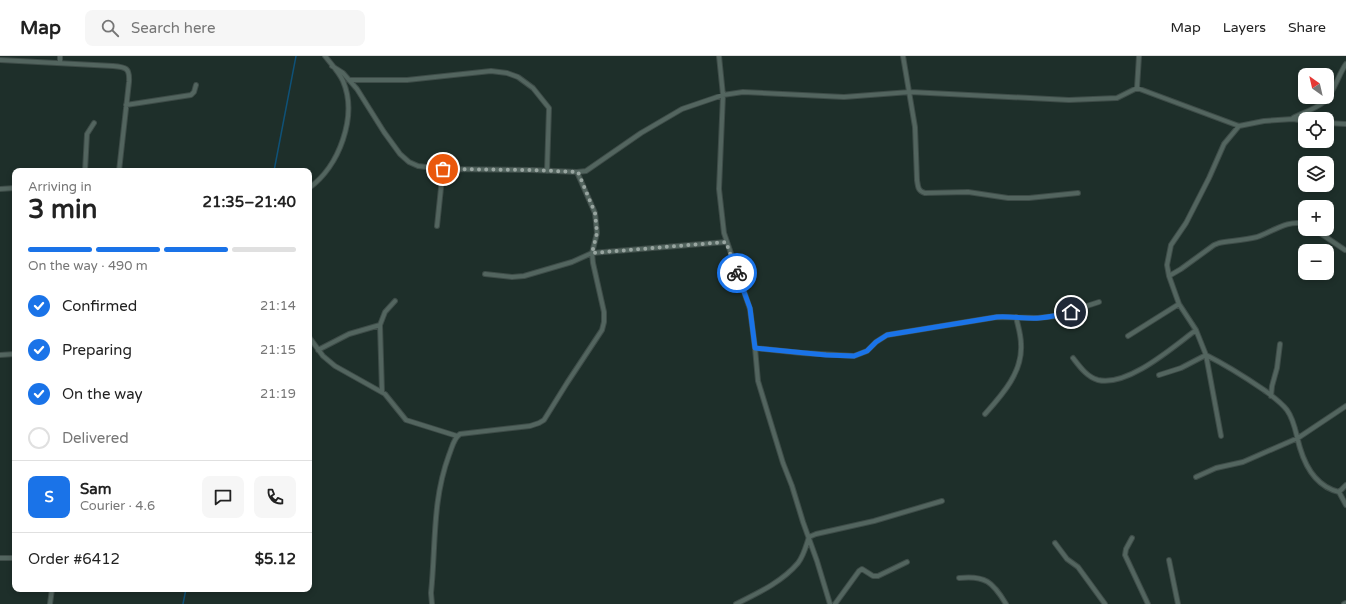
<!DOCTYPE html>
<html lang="en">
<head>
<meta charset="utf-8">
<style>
	:root { --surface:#fff; --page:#f6f6f6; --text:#222; --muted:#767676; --line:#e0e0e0; --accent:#1a73e8 }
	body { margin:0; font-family:"Varela Round",sans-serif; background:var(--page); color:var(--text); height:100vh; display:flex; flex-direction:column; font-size:15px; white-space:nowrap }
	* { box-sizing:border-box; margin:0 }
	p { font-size:13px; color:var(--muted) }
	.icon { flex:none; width:22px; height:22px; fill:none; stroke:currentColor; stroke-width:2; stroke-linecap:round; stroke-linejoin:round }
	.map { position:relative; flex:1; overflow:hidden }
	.details { position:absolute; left:12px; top:112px; width:300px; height:424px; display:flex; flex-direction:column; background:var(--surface); border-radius:8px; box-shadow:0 2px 6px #0003 }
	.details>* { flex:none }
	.needle { width:26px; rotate:326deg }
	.buttons { position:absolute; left:1298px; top:12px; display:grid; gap:8px }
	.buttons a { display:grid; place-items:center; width:36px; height:36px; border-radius:8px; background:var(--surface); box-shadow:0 2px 6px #0003; font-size:20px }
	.pin { position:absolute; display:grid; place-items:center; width:34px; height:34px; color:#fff; margin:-17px; border:2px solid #fff; border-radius:50%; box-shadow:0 1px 4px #0007 }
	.courier { position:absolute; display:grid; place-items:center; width:40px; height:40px; margin:-20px; border:3px solid #1a73e8; border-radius:50%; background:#fff; color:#222; box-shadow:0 1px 5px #0007 }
	.headline em { font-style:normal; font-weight:700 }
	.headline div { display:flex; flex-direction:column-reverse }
	.headline { display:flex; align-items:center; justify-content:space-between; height:68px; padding:0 16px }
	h1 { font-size:26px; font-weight:700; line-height:30px }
	.bar { display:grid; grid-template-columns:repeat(4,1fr); gap:6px 4px; align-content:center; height:48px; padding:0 16px }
	.bar i { height:5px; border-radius:3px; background:var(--line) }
	.bar .selected { background:var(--accent) }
	.bar p { grid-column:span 4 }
	.line { display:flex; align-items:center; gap:10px; padding:0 16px; border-top:1px solid var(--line) }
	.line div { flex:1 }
	.round { display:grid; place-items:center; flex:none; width:42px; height:42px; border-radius:8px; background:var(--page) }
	ol { padding:0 16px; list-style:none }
	li { display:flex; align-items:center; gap:12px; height:44px }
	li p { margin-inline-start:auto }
	li .icon { padding:4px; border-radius:50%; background:var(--accent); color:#fff; stroke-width:4 }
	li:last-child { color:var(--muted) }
	li i { width:22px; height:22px; border:2px solid var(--line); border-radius:50% }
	header { display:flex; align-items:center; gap:24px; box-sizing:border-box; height:56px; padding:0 20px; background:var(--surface); border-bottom:1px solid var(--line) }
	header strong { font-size:19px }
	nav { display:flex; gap:22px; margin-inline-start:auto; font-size:14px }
	.search { width:280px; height:36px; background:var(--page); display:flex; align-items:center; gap:10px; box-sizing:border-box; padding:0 14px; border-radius:8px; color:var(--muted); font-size:15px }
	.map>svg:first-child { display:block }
</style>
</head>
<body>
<header>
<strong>Map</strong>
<div class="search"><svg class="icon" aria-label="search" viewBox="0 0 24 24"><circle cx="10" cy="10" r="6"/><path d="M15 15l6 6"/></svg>Search here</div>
<nav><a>Map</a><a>Layers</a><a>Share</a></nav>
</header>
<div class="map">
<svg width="1346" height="548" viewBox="0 0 1346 548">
	<rect width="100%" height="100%" fill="#1e2f2a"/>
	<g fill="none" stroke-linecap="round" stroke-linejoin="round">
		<!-- stream -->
		<path stroke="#0f5177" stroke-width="1.5" d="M274,115L296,0
			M183,548L186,533"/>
		<defs>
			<path id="minor" d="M719,0L723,39L719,133L724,177L750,253L755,292L758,325L783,407L792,430L803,466L817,505L830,548
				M903,0L915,71L917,124C918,131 918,135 925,137L968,136L1008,142H1029L1078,137
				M0,4L113,10C126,11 130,12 129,26L119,115
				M60,7V0
				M332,10L343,17L357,33L384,76L400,98L409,106L418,110L443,113L532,114L577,116L586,115L641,77L682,53L723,39L743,36L844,41L910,36L1069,44L1117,42L1137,32L1239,70L1264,65L1293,63L1305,65
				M349,24H407L491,15L507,17L518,21L533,32L549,52L547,115
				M1137,32L1139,0
				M126,49L191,39L194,36L196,29
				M1293,62C1303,57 1315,53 1324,46C1334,37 1338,19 1346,8
				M1327,67L1346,68
				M85,115L87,78L94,67
				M309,132C339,111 358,60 343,25C339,16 331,8 325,0
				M0,133L15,132
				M437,170L443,113
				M1314,173L1345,194
				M485,218L512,221L524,220L572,206L592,197L726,186
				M1169,220L1181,213L1214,189L1219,187C1231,185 1244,184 1257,181C1272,176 1288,163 1305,168
				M1128,280L1179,248
				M309,281L323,300L335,310L385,338L406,364L457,380
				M755,292L802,297L854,300L867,295L876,286L887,279L997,261L1038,262L1056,260L1099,246
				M318,294L349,278L380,269
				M0,299L15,298
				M1073,302C1080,311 1087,321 1098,324C1128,331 1173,291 1196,274
				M1159,319L1181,312L1206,299C1226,309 1245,321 1264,334C1272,340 1281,346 1287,354C1295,365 1296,379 1300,392C1306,412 1318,431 1339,436L1346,449
				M382,336L380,269L385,256L395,245
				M1271,340L1272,330L1277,312L1280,288
				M985,358C1002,339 1023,316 1021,288C1021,279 1018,270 1016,261
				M1221,380L1206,299L1196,274L1179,248L1169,220L1167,209L1171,189L1186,167L1209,122L1224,88L1239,70
				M1196,421L1216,412L1243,406L1298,382L1346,350
				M1339,436L1346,429
				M1132,482L1126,493L1125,499L1148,548
				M1055,487L1067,503L1078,511L1105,548
				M0,502H15
				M1169,504L1178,548
				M959,522C985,519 993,526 1006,548
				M50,548L52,533
				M432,548L431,537C436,489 432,445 449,399C452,392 453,383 460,378L530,370L539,367L544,364L567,327L602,274L604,266V256L593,207L592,197L597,177L595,157L577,116
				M736,548C758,537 782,526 798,507C804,499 806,490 809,481L816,478L874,465L942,445
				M835,548L859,515L862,513L873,520H878L907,506
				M1344,548L1346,547"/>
		</defs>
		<!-- minor casing -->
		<use href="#minor" stroke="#3e4c48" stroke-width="6"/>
		<!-- minor -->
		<use href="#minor" stroke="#53655f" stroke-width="4"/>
	</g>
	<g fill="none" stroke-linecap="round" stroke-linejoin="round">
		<!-- done -->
		<path stroke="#98a5a0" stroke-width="4" stroke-dasharray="0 7.2" d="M443,113L532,114L578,116L595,157L597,177L592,197L726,186L737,217"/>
		<!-- route -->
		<path stroke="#1a73e8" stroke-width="5" d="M737,217L750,252L755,292L826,299L854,300L867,295L876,286L887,279L997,261C1011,260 1025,263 1039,262C1050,261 1060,259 1071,256"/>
	</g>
</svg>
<div class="buttons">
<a><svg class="needle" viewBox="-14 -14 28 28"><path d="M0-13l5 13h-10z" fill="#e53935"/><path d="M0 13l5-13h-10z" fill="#767676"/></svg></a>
<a><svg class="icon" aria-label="locate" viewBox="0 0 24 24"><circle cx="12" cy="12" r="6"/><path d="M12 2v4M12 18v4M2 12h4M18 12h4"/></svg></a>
<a><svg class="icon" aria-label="layers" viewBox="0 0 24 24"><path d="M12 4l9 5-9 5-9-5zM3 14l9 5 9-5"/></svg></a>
<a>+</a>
<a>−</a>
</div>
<div class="pin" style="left:443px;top:113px;background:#ea580c"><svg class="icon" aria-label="bag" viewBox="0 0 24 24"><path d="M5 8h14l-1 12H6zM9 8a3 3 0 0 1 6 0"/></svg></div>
<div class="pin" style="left:1071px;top:256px;background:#1f2937"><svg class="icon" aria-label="home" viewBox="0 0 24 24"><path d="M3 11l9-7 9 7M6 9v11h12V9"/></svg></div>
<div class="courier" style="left:737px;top:217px"><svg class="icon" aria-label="bike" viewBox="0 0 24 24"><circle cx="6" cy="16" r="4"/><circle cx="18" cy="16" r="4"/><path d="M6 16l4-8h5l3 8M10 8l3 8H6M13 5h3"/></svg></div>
<section class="details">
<div class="headline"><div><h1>3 min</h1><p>Arriving in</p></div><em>21:35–21:40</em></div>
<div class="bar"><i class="selected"></i><i class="selected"></i><i class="selected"></i><i></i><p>On the way · 490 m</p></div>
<ol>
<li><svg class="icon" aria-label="check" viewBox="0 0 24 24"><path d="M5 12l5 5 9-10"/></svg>Confirmed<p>21:14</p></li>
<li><svg class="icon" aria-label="check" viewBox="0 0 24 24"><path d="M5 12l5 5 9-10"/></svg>Preparing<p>21:15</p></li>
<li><svg class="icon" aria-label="check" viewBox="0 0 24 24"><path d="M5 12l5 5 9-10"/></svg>On the way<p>21:19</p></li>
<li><i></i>Delivered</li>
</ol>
<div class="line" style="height:72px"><b class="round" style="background:var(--accent);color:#fff">S</b><div><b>Sam</b><p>Courier · 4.6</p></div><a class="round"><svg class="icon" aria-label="chat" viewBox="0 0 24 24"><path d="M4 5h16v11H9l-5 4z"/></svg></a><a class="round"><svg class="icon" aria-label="phone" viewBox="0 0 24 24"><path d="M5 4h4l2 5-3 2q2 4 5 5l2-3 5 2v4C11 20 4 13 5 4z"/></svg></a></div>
<div class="line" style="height:52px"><div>Order #6412</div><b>$5.12</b></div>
</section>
</div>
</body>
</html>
